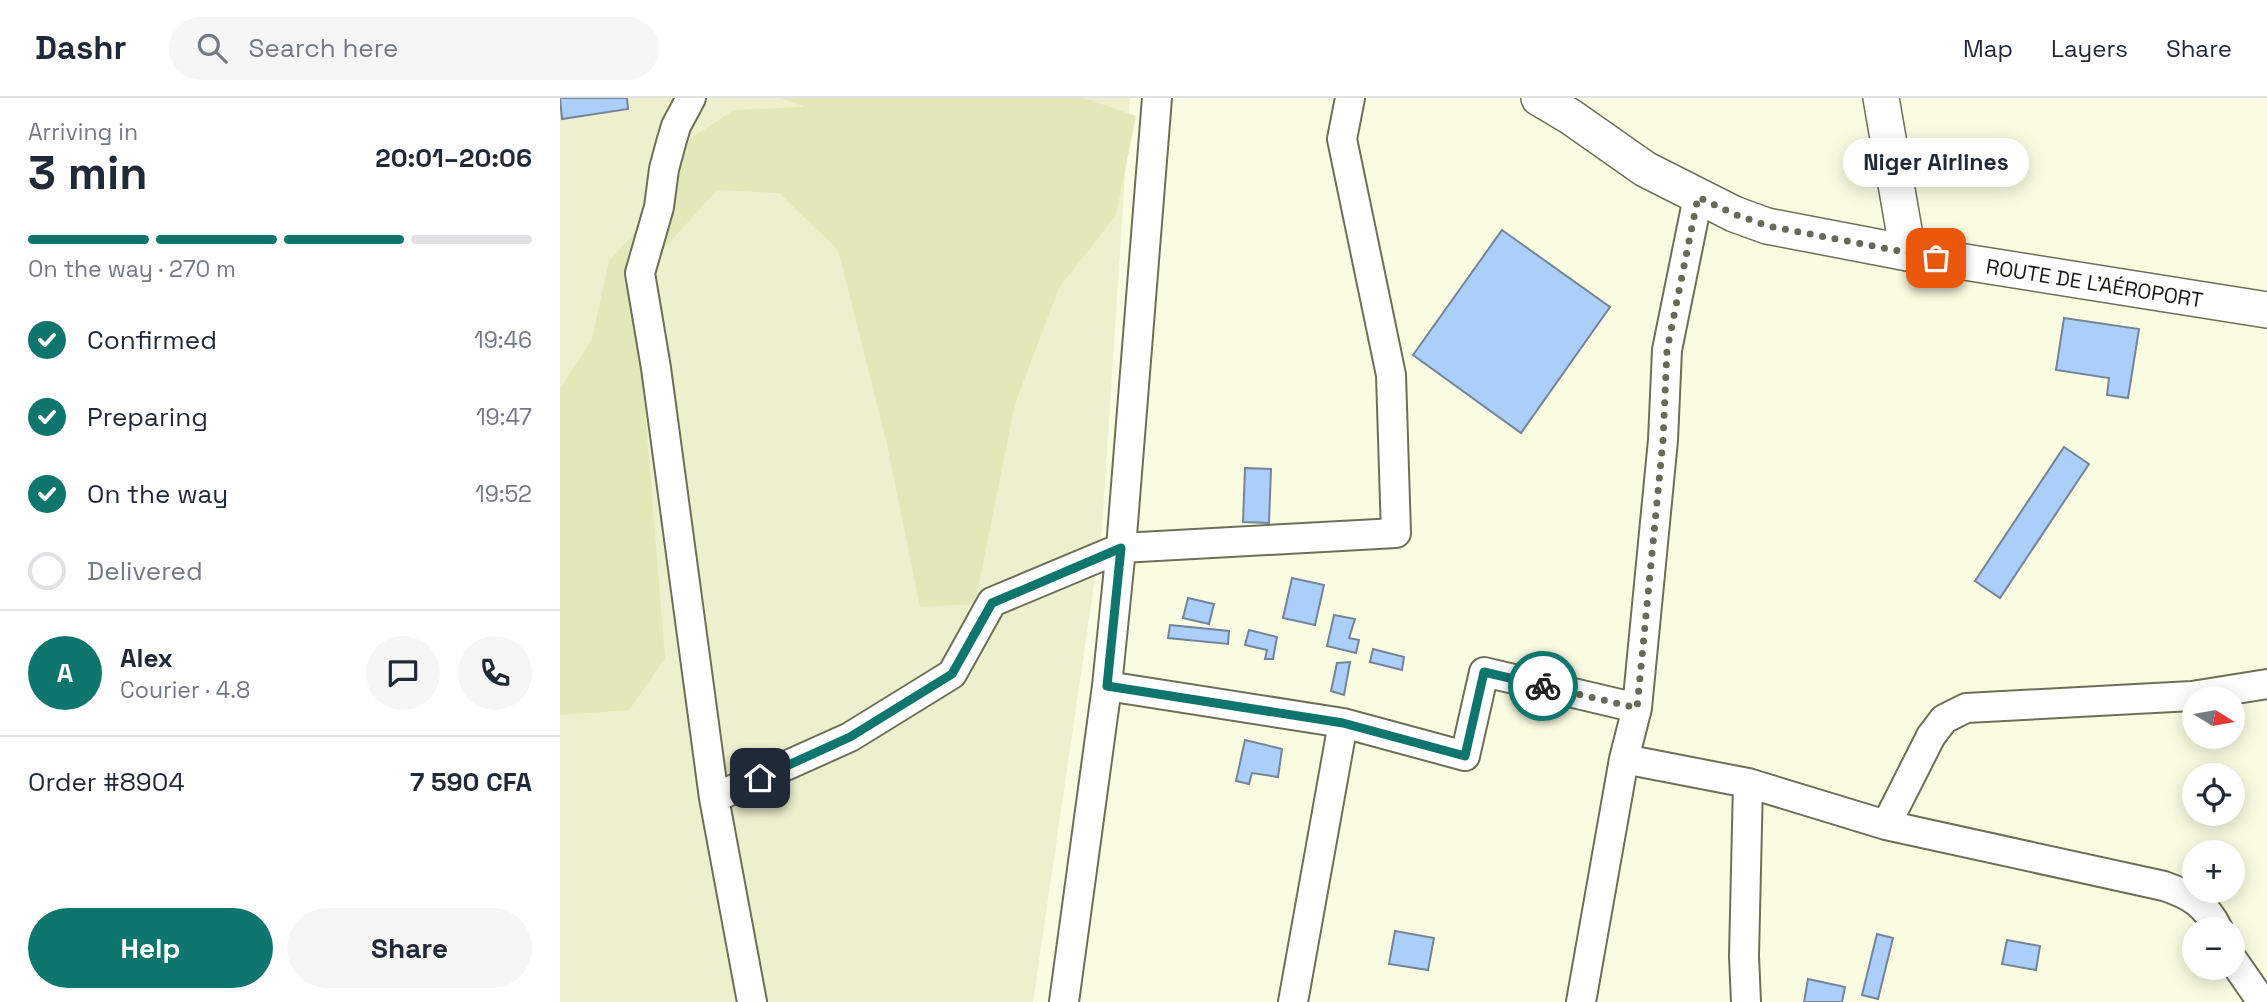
<!DOCTYPE html>
<html lang="en">
<head>
<meta charset="utf-8">
<style>
	:root { --surface:#fff; --page:#f6f6f7; --text:#1f2937; --muted:#747a83; --line:#e0e1e3; --accent:#0f766e }
	body { margin:0; font-family:"Space Grotesk",sans-serif; background:var(--page); color:var(--text); height:100vh; display:flex; flex-direction:column; font-size:26px; white-space:nowrap }
	* { box-sizing:border-box; margin:0 }
	p { font-size:23px; color:var(--muted) }
	.icon { flex:none; width:38px; height:38px; fill:none; stroke:currentColor; stroke-width:2; stroke-linecap:round; stroke-linejoin:round }
	.map { position:relative; flex:1; overflow:hidden }
	.drawer { display:flex; flex-direction:column; background:var(--surface); width:560px }
	.drawer>* { flex:none }
	.needle { width:46px; rotate:101deg }
	.controls { position:absolute; left:1622px; top:588px; display:grid; gap:14px }
	.controls a { display:grid; place-items:center; width:63px; height:63px; border-radius:50%; background:var(--surface); box-shadow:0 4px 18px #0003; font-size:35px }
	.pin { position:absolute; display:grid; place-items:center; width:60px; height:60px; color:#fff; margin:-30px; border-radius:14px; box-shadow:0 4px 10px #0006 }
	.courier { position:absolute; display:grid; place-items:center; width:70px; height:70px; margin:-35px; border:5px solid #0f766e; border-radius:50%; background:#fff; color:#222; box-shadow:0 2px 9px #0007 }
	.bubble { position:absolute; height:49px; border-radius:24px; background:var(--surface); box-shadow:0 4px 18px #0003; font-size:23px; font-weight:700; line-height:49px; text-align:center }
	.summary em { font-style:normal; font-weight:700 }
	.summary div { display:flex; flex-direction:column-reverse }
	.summary { display:flex; align-items:center; justify-content:space-between; height:119px; padding:0 28px }
	h1 { font-size:46px; font-weight:700; line-height:52px }
	.bar { display:grid; grid-template-columns:repeat(4,1fr); gap:10px 7px; align-content:center; height:84px; padding:0 28px }
	.bar i { height:9px; border-radius:5px; background:var(--line) }
	.bar .selected { background:var(--accent) }
	.bar p { grid-column:span 4 }
	.line { display:flex; align-items:center; gap:18px; padding:0 28px; border-top:2px solid var(--line) }
	.line div { flex:1 }
	.round { display:grid; place-items:center; flex:none; width:74px; height:74px; border-radius:37px; background:var(--page) }
	ol { padding:0 28px; list-style:none }
	li { display:flex; align-items:center; gap:21px; height:77px }
	li p { margin-inline-start:auto }
	li .icon { padding:7px; border-radius:50%; background:var(--accent); color:#fff; stroke-width:4 }
	li:last-child { color:var(--muted) }
	li i { width:38px; height:38px; border:4px solid var(--line); border-radius:50% }
	.button { display:flex; gap:14px; margin-top:auto; padding:14px 28px }
	.button a { flex:1; height:80px; border-radius:42px; background:var(--accent); color:#fff; font-size:28px; font-weight:700; line-height:80px; text-align:center }
	.button a+a { background:var(--page); color:var(--text) }
	header { display:flex; align-items:center; gap:42px; box-sizing:border-box; height:98px; padding:0 35px; background:var(--surface); border-bottom:2px solid var(--line) }
	header strong { font-size:33px }
	nav { display:flex; gap:38px; margin-inline-start:auto; font-size:24px }
	.search { width:490px; height:63px; background:var(--page); display:flex; align-items:center; gap:18px; box-sizing:border-box; padding:0 24px; border-radius:38px; color:var(--muted); font-size:26px }
	main { display:flex; flex:1; min-height:0 }
	.map>svg:first-child { display:block }
</style>
</head>
<body>
<header>
<strong>Dashr</strong>
<div class="search"><svg class="icon" aria-label="search" viewBox="0 0 24 24"><circle cx="10" cy="10" r="6"/><path d="M15 15l6 6"/></svg>Search here</div>
<nav><a>Map</a><a>Layers</a><a>Share</a></nav>
</header>
<main>
<section class="drawer">
<div class="summary"><div><h1>3 min</h1><p>Arriving in</p></div><em>20:01–20:06</em></div>
<div class="bar"><i class="selected"></i><i class="selected"></i><i class="selected"></i><i></i><p>On the way · 270 m</p></div>
<ol>
<li><svg class="icon" aria-label="check" viewBox="0 0 24 24"><path d="M5 12l5 5 9-10"/></svg>Confirmed<p>19:46</p></li>
<li><svg class="icon" aria-label="check" viewBox="0 0 24 24"><path d="M5 12l5 5 9-10"/></svg>Preparing<p>19:47</p></li>
<li><svg class="icon" aria-label="check" viewBox="0 0 24 24"><path d="M5 12l5 5 9-10"/></svg>On the way<p>19:52</p></li>
<li><i></i>Delivered</li>
</ol>
<div class="line" style="height:126px"><b class="round" style="background:var(--accent);color:#fff">A</b><div><b>Alex</b><p>Courier · 4.8</p></div><a class="round"><svg class="icon" aria-label="chat" viewBox="0 0 24 24"><path d="M4 5h16v11H9l-5 4z"/></svg></a><a class="round"><svg class="icon" aria-label="phone" viewBox="0 0 24 24"><path d="M5 4h4l2 5-3 2q2 4 5 5l2-3 5 2v4C11 20 4 13 5 4z"/></svg></a></div>
<div class="line" style="height:91px"><div>Order #8904</div><b>7 590 CFA</b></div>
<div class="button"><a>Help</a><a>Share</a></div>
</section>
<div class="map">
<svg width="1707" height="904" viewBox="0 0 1707 904">
	<rect width="100%" height="100%" fill="#f9fce1"/>
	<!-- built -->
	<path fill="#ecf0cd" d="M0,0H570L542,431L473,904H0Z"/>
	<!-- green -->
	<path fill="#e2e8b7" d="M221,0H524L576,18L556,117L499,190L455,306L415,506L360,509L327,346L278,152L219,95L157,92L92,164L79,238L105,560L69,612L0,617V291L32,241L49,163L107,100L122,46L174,12L245,9Z"/>
	<!-- building -->
	<path fill="#accffa" stroke="#748499" stroke-width="2" d="M0,0H67L68,11L2,21Z
		M942,132L1050,209L961,335L853,257Z
		M1504,220L1579,231L1568,300L1547,297L1549,280L1496,272Z
		M1504,349L1529,366L1440,500L1415,483Z
		M685,370L711,371L709,425L683,424Z
		M732,480L764,487L755,527L723,520Z
		M628,500L654,506L649,526L623,520Z
		M774,517L795,521L789,540L799,542L796,555L767,548Z
		M610,527L669,533L668,546L608,540Z
		M689,532L717,539L713,561H705L707,552L685,547Z
		M813,551L844,559L842,572L810,564Z
		M790,564L784,597L771,593L777,565Z
		M685,642L722,651L718,679L692,675L689,686L676,683Z
		M835,833L874,840L868,872L829,866Z
		M1317,836L1333,840L1318,901L1302,897Z
		M1447,842L1480,848L1476,872L1442,866Z
		M1248,881L1285,889L1282,904H1244Z"/>
	<g fill="none" stroke-linecap="round" stroke-linejoin="round">
		<defs>
			<path id="minor" d="M131,0L116,28L111,45L104,71L99,109L80,175L96,270L154,700L192,904
				M547,588L783,625L905,658L924,574L1077,610
				M1064,661L1188,685L1326,727L1604,788C1630,797 1645,805 1658,831
				M154,700L290,639L392,576L432,504L561,450L836,435L831,277L782,41L790,0
				M1326,727L1371,638L1384,621L1406,610L1632,598L1707,586
				M1673,862L1702,904
				M504,904L547,588L561,450L597,0
				M733,904L783,625
				M1021,904L1064,661L1077,610L1103,342L1107,252L1138,99
				M1186,904L1184,858L1188,685"/>
			<g id="tertiary">
				<path id="s1" d="M979,0L1011,19L1085,71L1174,116L1207,128L1348,155L1707,212"/>
				<path d="M1321,0L1348,155"/>
			</g>
		</defs>
		<!-- minor casing -->
		<use href="#minor" stroke="#6d7058" stroke-width="32"/>
		<!-- tertiary casing -->
		<use href="#tertiary" stroke="#6d7058" stroke-width="38"/>
		<!-- minor -->
		<use href="#minor" stroke="#fff" stroke-width="28"/>
		<!-- tertiary -->
		<use href="#tertiary" stroke="#fff" stroke-width="35"/>
	</g>
	<g fill="none" stroke-linecap="round" stroke-linejoin="round">
		<!-- done -->
		<path stroke="#676959" stroke-width="7" stroke-dasharray="0 12.6" d="M983,588L1077,610L1103,342L1107,252L1138,99L1174,116L1208,128L1376,160"/>
		<!-- route -->
		<path stroke="#0f766e" stroke-width="9" d="M200,680L290,639L392,576L432,505L561,450L547,588L783,625L905,658L924,574L983,588"/>
	</g>
	<g text-anchor="middle" dominant-baseline="central" stroke-width="7" stroke-linejoin="round" paint-order="stroke">
		<!-- street labels -->
		<g font-size="21" fill="#191a10" stroke="#fff">
			<text stroke="none"><textPath href="#s1" startOffset="595">ROUTE DE L'AÉROPORT</textPath></text>
		</g>
	</g>
</svg>
<div class="controls">
<a><svg class="needle" viewBox="-14 -14 28 28"><path d="M0-13l5 13h-10z" fill="#e53935"/><path d="M0 13l5-13h-10z" fill="#747a83"/></svg></a>
<a><svg class="icon" aria-label="locate" viewBox="0 0 24 24"><circle cx="12" cy="12" r="6"/><path d="M12 2v4M12 18v4M2 12h4M18 12h4"/></svg></a>
<a>+</a>
<a>−</a>
</div>
<div class="pin" style="left:1376px;top:160px;background:#ea580c"><svg class="icon" aria-label="bag" viewBox="0 0 24 24"><path d="M5 8h14l-1 12H6zM9 8a3 3 0 0 1 6 0"/></svg></div>
<div class="pin" style="left:200px;top:680px;background:#1f2937"><svg class="icon" aria-label="home" viewBox="0 0 24 24"><path d="M3 11l9-7 9 7M6 9v11h12V9"/></svg></div>
<div class="courier" style="left:983px;top:588px"><svg class="icon" aria-label="bike" viewBox="0 0 24 24"><circle cx="6" cy="16" r="4"/><circle cx="18" cy="16" r="4"/><path d="M6 16l4-8h5l3 8M10 8l3 8H6M13 5h3"/></svg></div>
<div class="bubble" style="left:1283px;top:40px;width:186px">Niger Airlines</div>
</div>
</main>
</body>
</html>
